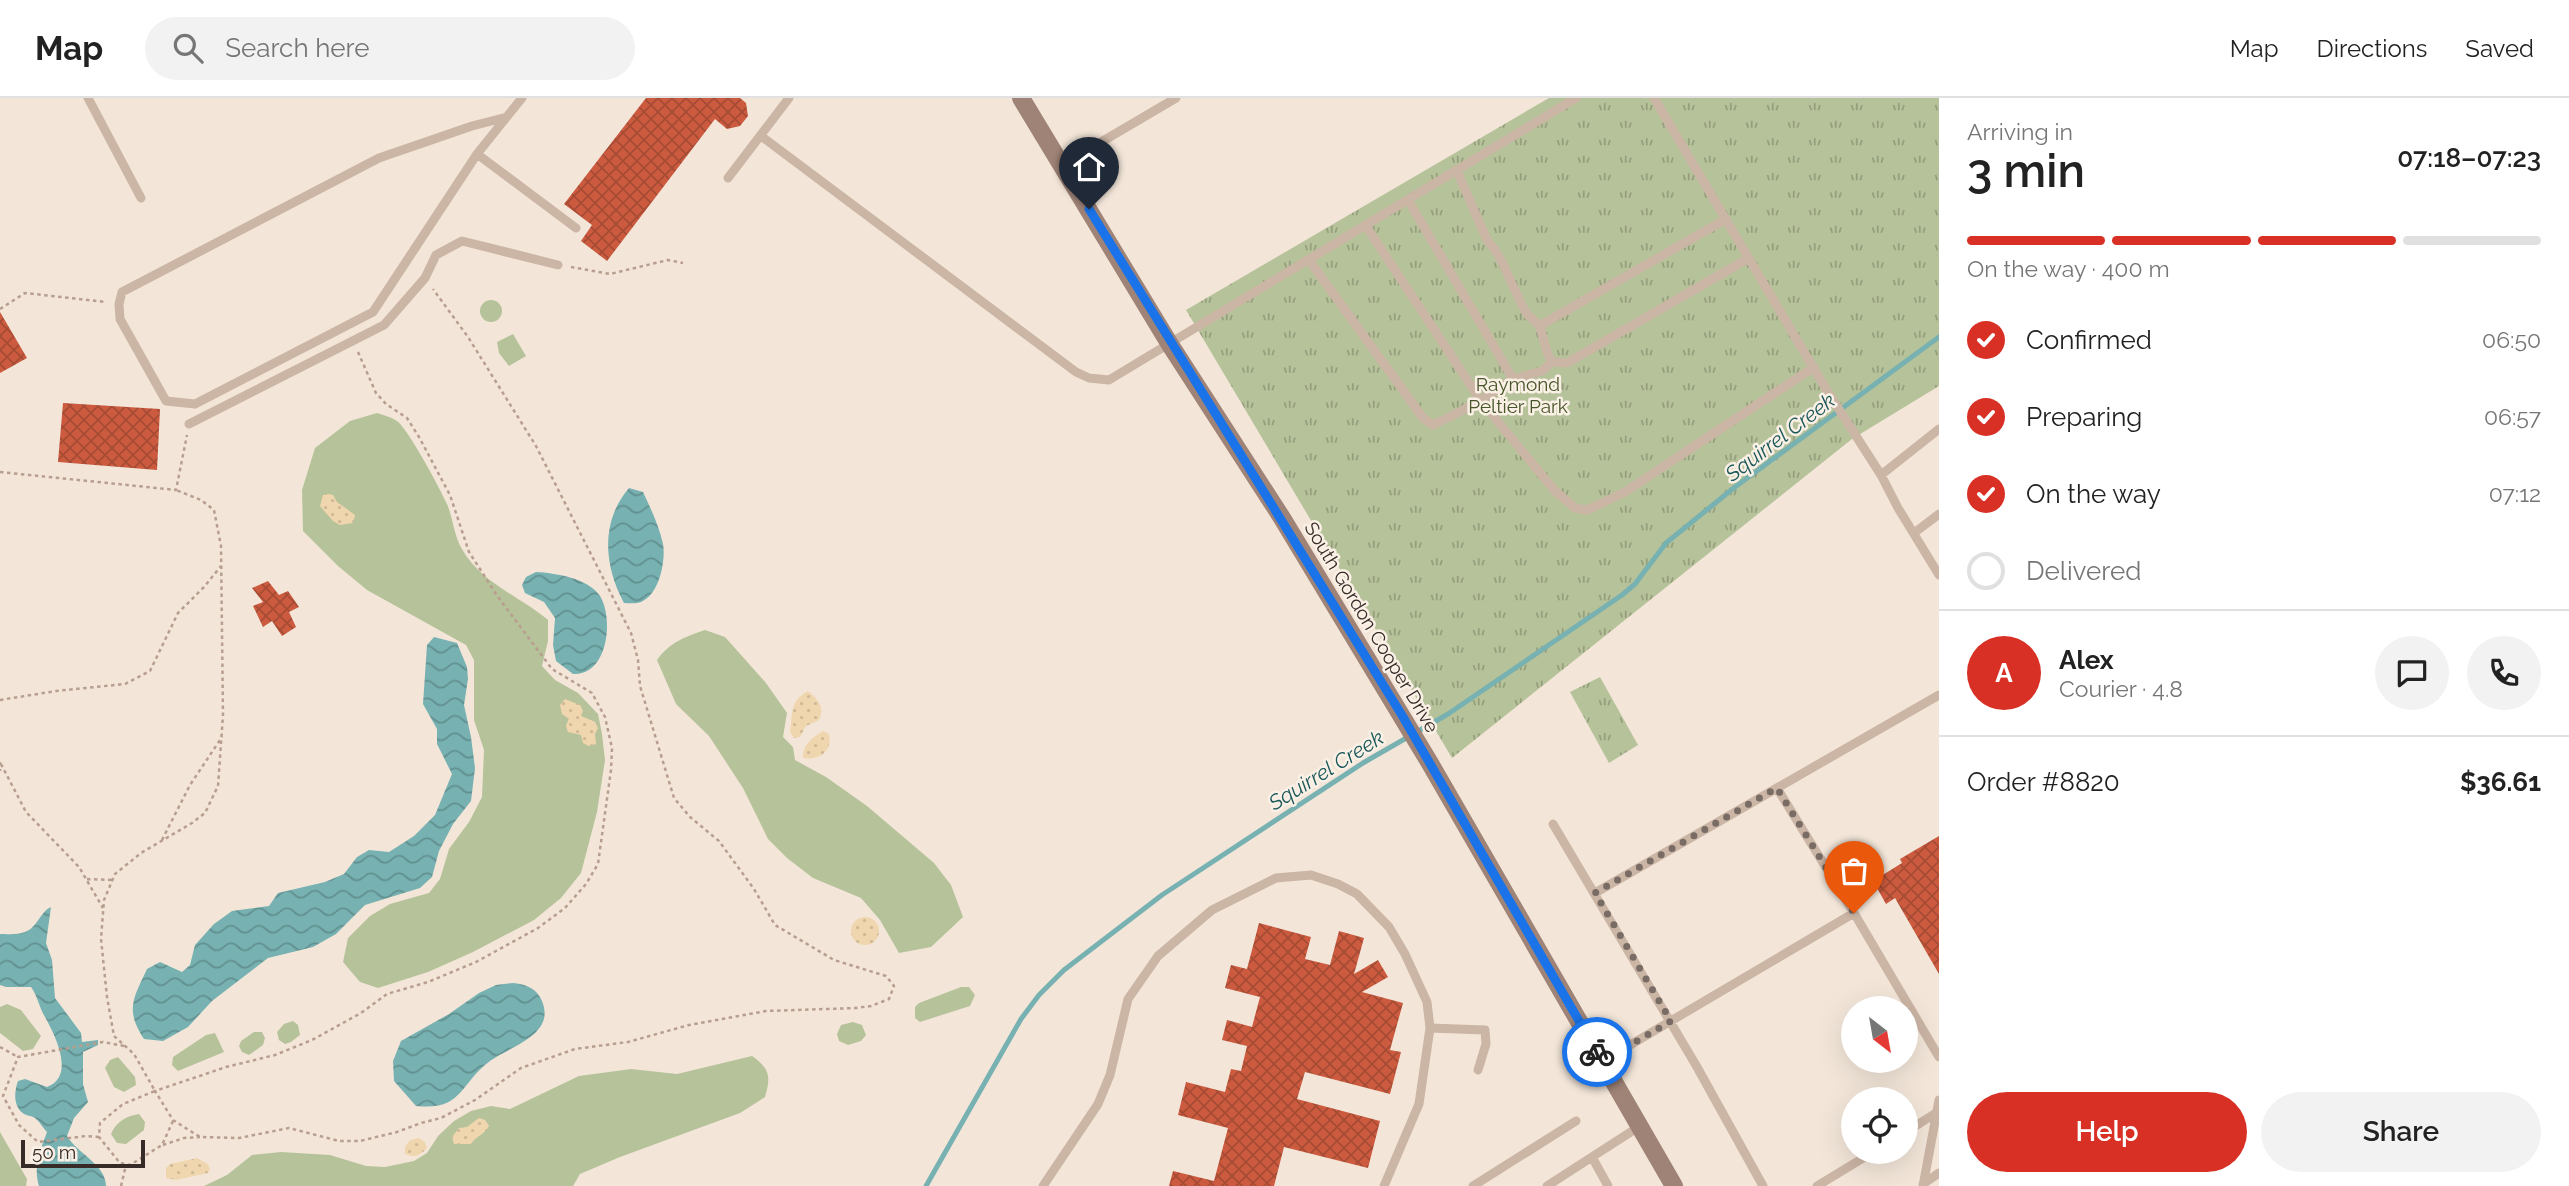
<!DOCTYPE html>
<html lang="en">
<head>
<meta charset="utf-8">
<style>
	:root { --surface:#fff; --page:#f2f2f2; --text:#222; --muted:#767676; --line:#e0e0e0; --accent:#d93025 }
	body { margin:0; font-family:Raleway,sans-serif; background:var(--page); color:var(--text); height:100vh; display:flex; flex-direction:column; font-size:26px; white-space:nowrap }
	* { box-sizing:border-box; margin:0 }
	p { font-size:23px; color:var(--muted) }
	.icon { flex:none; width:38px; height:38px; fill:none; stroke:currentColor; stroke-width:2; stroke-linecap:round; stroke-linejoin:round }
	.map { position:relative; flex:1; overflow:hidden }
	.details { display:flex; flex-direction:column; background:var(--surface); width:630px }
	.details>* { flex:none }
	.needle { width:46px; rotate:149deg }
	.buttons { position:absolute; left:1841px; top:898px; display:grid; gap:14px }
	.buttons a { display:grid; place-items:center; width:77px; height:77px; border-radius:50%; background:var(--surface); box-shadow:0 7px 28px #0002; font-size:35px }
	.scale { position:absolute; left:21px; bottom:18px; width:124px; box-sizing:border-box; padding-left:7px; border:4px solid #362b27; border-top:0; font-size:19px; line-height:24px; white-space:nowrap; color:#362b27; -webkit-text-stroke:5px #faf0e6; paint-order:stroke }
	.pin { position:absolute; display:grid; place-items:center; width:60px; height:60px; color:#fff; margin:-72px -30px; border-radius:50% 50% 50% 0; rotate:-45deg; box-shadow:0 0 7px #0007 }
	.pin .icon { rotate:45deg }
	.courier { position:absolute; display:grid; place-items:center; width:70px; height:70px; margin:-35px; border:5px solid #1a73e8; border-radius:50%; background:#fff; color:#222; box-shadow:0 2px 9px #0007 }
	.head em { font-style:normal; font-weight:600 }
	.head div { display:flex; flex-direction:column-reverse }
	.head { display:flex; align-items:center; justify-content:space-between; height:119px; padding:0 28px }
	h1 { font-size:46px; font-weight:600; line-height:52px }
	.bar { display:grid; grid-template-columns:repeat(4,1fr); gap:10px 7px; align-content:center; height:84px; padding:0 28px }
	.bar i { height:9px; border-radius:5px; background:var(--line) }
	.bar .current { background:var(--accent) }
	.bar p { grid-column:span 4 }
	.line { display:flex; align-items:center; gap:18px; padding:0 28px; border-top:2px solid var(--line) }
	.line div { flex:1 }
	.round { display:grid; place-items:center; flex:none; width:74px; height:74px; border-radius:37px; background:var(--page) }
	ol { padding:0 28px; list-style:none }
	li { display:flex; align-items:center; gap:21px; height:77px }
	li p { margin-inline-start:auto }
	li .icon { padding:7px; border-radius:50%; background:var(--accent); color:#fff; stroke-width:4 }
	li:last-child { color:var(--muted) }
	li i { width:38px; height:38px; border:4px solid var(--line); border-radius:50% }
	.primary-button { display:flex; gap:14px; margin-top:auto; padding:14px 28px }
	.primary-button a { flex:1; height:80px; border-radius:42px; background:var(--accent); color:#fff; font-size:28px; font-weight:600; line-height:80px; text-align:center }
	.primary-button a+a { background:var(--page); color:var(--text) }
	header { display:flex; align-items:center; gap:42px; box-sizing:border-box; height:98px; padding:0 35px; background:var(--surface); border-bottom:2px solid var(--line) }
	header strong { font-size:33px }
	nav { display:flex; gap:38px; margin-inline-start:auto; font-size:24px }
	.search { width:490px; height:63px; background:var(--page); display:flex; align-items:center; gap:18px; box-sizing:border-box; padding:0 24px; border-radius:38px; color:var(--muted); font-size:26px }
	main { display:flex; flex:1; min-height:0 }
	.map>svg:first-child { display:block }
</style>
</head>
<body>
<header>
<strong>Map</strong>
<div class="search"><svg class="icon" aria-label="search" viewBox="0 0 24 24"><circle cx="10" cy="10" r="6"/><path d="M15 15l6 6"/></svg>Search here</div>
<nav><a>Map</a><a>Directions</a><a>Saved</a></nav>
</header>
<main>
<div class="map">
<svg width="1939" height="1088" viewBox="0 0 1939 1088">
	<defs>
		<pattern id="sand-dots" width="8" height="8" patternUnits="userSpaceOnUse" patternTransform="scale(1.75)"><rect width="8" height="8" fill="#f0d6ae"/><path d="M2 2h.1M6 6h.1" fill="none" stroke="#ceb896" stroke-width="1.8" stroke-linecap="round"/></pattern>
		<pattern id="park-tufts" width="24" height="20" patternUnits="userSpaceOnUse" patternTransform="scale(1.75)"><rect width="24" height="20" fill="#b6c299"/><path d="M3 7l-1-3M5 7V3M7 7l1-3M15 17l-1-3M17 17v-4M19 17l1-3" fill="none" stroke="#959e7d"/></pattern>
		<pattern id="water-waves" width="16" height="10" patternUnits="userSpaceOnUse" patternTransform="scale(1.75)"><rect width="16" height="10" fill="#77b1b1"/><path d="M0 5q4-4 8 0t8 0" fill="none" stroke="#629090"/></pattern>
		<pattern id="building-cross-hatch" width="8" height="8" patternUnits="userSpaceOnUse" patternTransform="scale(1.75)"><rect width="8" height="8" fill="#cc5a3e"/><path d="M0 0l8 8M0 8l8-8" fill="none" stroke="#a64b34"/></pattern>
	</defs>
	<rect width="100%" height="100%" fill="#f3e6d9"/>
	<!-- green -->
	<path fill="#b6c299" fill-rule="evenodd" d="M480 213a11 11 0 1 1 22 0a11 11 0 1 1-22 0Z
		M513,236L526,258L509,268L499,255L497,244Z
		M377,315C383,317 391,319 397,323C408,331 440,390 447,406C453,420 454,438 462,451C481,485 521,499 548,522V543L542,568L555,582L578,595L598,616L602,636L605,662L597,714L581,775L561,800L534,822L473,854L428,874L378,890L360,884L343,864L348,840L370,818L390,806L429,795L440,781L449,751L469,724L482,699L484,652L474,622V562L466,547L367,492L338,468L303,433L302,392L315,350L350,323ZM580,618L595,624V636H581L566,628L569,621Z
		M705,532L725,539L766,585L787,615L783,639L793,649L795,662L826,679L867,708L934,765L951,787L963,819L931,849L899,855L880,822L861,800L813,780L787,760L768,741L743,690L709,638L676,606L657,562C670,544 685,539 705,532Z
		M961,889H969L975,897L970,908L920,924L915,920V909L919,905Z
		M7,906L21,912L41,938L33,951L23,953L0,935V909Z
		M293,923L298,927L300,937L291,944L285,946L279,942L277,934L284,926Z
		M853,924L862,927L866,937L861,943L848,947L839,943L837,936L841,927Z
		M254,934H262L265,940L263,947L249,957L242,954L239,948L241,943Z
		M215,935L224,954L178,973L172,967L173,959L206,937Z
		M752,958C770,971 771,978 765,999L740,1015L620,1059L580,1076L573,1088H204L227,1077L252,1057L281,1054L330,1057L366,1068L385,1069L414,1063L427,1055L438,1038L454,1023L471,1013L491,1008L510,1011L579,978L631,971L677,976Z
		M118,959L135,979L136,987L124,994L114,989L105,970L110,962Z
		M139,1016L145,1024L144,1032L126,1046L117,1045L111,1036C116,1024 126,1018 139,1016Z
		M0,1034L27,1081L26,1088H0Z"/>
	<!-- sand -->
	<path fill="url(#sand-dots)" d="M328,396L333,397L337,404L355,417L353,425L340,427L333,423L320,408L323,397Z
		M808,593C818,601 825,609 819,622L806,628L800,639L794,640L790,634C793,616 789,603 808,593Z
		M565,601L580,607L583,613L581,618L595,624L598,630L595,636L596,646L589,648L583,645L581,637L568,634L566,628L569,621L562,616L560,607Z
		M823,633L829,636C833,653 819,663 803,660C802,647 813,639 823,633Z
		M851 833a14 14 0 1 1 28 0a14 14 0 1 1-28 0Z
		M479,1020L485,1022L489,1028C484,1037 476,1038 471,1046H454L452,1039L459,1030L467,1029Z
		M419,1040L425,1044L427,1050C420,1058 415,1060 405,1056V1049L410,1042Z
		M197,1060L208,1066L210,1071L208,1075L176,1082L166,1080V1070L170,1066Z"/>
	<!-- park -->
	<path fill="url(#park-tufts)" d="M1549,0H1939V288L1852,341L1452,660L1186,212Z
		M1600,579L1638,647L1609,665L1570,594Z"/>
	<!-- water -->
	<path fill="url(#water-waves)" d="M629,390L643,394C651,411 659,428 663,446C666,463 659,497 641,504C636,506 629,505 624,505C604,468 600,424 629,390Z
		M536,474C555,475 588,480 600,498C614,521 608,578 573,576L556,563L553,547L555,520L544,504L525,495L522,487L526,479Z
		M434,539L457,545L467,569L468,581L464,607L471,639L475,670L471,703L453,726L439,753L432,779L420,790L365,807L336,836L313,849L268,860L212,903L188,929L163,943L144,941C125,912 133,901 147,871L160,864L182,874L190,867L195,847L214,826L232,813L269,808L278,795L325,784L344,776L357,759L369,752L389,754L414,738L435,717L452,676L437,646V631L423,606L427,547Z
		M51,809L46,845L52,862L55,900L81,935L82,944L98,942V947L83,954V986L88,1004L74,1020L67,1038C77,1055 106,1067 106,1088H39C33,1068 40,1053 47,1034C43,1030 40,1024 35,1020C32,1018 28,1018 24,1016C13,1009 14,994 18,983L25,981L47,989C76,978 55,937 45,919C39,909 38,899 31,889H6L0,887V836C7,836 18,837 25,834C37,830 40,814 51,809Z
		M513,885C524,886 534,889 540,899C560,936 510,948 490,963C459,986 463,1013 416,1008L394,983L393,963L401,943L449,916L479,895L496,887Z"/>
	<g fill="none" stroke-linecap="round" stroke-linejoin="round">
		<!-- stream -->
		<path stroke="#77b1b1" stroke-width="5" d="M926,1088L1021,921L1039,897L1064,872L1162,797L1363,665L1448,616L1622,497L1635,486L1666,445L1735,389L1939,239"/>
	</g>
	<!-- building -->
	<path fill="url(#building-cross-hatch)" d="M646,0H740L746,5L748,18L740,28L727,31L715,21L607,163L581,143L592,127L564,106Z
		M0,214L27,260L0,275Z
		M63,305L160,311L157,372L58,364Z
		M268,483L279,497L288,493L299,509L289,514L296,529L282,538L272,523L263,529L253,508L263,504L252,490Z
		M1939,738V876L1895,800L1886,806L1873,783L1902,765L1900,761Z
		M1259,825L1311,839L1305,861L1330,867L1339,833L1364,840L1354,876L1378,862L1388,879L1362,894L1403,905L1390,952L1401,954L1390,996L1305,974L1297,1001L1380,1023L1368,1070L1284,1049L1274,1088H1169L1173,1073L1214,1083L1228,1030L1178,1017L1186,984L1225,994L1231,971L1241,973L1247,948L1222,942L1227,922L1252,929L1260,899L1225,890L1231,867L1247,871Z"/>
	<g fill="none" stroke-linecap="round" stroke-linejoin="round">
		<!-- path -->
		<path stroke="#b79e8f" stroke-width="2.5" stroke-dasharray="3.5 3.5" stroke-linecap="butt" d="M571,169L610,176L668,162L683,165
			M0,211L25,195L106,204
			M358,254L376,295L386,306L407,320L419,339L450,397L469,454L498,499L552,571L592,595L605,619L612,650L611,672L598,766L586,786L565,810L538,830L476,864L428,884L387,896L361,915L312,942L275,957L226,969L155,993L173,1022L200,1039L239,1040L289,1030L339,1043H360L397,1034L421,1025L441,1020L475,1002L521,970L575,951L628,944L689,927L766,913L856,910L871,908L889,901L894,888L886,878L834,862L775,827L754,791L719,743L690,719L674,700L640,588L638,562L631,535L536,348L468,239L433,191
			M0,374L176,392L187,337
			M0,602L56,593L125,586L150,573L178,515L204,489L221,468
			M0,664V673
			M1,666L26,714L79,769L103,810
			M162,742L190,687L222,639
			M87,781L112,782
			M0,949L18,959
			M173,1023L162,1047L130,1067L120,1065L99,1039L100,1025L123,1006L155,993L134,956L114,938L107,899L101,841L104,802L115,776L141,755L192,725L205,715L218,688L223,617L221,448L214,412L201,402L176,392
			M99,1039L86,1038L38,1044L19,1027L3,998L18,959L103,944L124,948
			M163,1047L184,1040L200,1039
			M121,1088L126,1067"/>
		<!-- service -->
		<path stroke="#cbb5a5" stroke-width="9" d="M88,0L141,100
			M522,0L477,56L576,130
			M1654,0L1826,291L1881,377
			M761,38L1076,274L1089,280L1109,282L1576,0
			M477,56L373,214L195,306L166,303L120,221L119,206L122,194L379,60L472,28L507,19
			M1062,67L1176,0
			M1457,73L1487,142C1505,161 1513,194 1527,216C1530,220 1536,223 1539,228C1545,240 1544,253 1552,264
			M728,80L789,0
			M1408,102L1513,281
			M1366,128L1481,303L1555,393L1575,410L1587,412L1625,394L1814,269
			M1309,162L1423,320L1433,327L1481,303L1513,281L1542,273L1552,264L1567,265L1749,160
			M1539,228L1726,121
			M189,326L384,227L425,180L436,157L462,143L558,167
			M1939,331L1881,377L1898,410L1939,477
			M1914,435L1939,416
			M1553,726L1697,969L1763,1088
			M1595,795L1777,690
			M1854,815L1777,690L1939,597
			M1430,930L1485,932L1486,946L1478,972
			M1603,963L1854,815L1939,959
			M1906,1034L1936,1015
			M1592,1059L1608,1088
			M1923,1086L1939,1075
			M1043,1088L1098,1006L1110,977L1128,901L1158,858L1212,812L1276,780L1311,777L1338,786L1357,796L1389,829L1405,856L1427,904L1430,930L1419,1006L1384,1088
			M1473,1088L1576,1023
			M1547,1088L1640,1028
			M1817,1088L1873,1054
			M1923,1088L1939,1002"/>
		<!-- secondary -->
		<path stroke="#9f8376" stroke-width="18" d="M1021,0L1169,245L1282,420L1431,667L1674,1088"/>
	</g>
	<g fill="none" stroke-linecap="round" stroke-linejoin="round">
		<!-- done -->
		<path stroke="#786c65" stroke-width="7" stroke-dasharray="0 12.6" d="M1597,954L1603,963L1671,923L1595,795L1775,691L1777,690L1854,815"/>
		<!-- route -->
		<path stroke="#1a73e8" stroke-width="9" d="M1089,111L1403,619L1597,954"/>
	</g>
	<g text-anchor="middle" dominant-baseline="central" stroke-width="5" stroke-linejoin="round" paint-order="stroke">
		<!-- park labels -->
		<g font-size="19" fill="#475629" stroke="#faf0e6">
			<text x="1518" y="286">Raymond<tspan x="1518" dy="22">Peltier Park</tspan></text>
		</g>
		<!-- street labels -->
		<g font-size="19" fill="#362b27" stroke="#faf0e6">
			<text transform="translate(1372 529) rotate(59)">South Gordon Cooper Drive</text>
		</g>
		<!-- water labels -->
		<g font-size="21" font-style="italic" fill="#1a585a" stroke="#faf0e6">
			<text transform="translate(1780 339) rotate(-37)">Squirrel Creek</text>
			<text transform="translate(1326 672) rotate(-32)">Squirrel Creek</text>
		</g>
	</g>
</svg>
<div class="buttons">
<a><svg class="needle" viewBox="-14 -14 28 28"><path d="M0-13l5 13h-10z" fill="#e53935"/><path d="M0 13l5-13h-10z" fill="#767676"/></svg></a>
<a><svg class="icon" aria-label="locate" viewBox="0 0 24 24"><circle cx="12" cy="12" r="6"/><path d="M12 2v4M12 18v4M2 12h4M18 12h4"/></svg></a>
</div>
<div class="scale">50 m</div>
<div class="pin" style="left:1854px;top:815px;background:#ea580c"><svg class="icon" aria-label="bag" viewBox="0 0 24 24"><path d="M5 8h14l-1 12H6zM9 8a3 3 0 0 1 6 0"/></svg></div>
<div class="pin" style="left:1089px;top:111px;background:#1f2937"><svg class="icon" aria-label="home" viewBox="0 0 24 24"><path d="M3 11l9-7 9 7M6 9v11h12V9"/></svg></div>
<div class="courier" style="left:1597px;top:954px"><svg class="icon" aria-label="bike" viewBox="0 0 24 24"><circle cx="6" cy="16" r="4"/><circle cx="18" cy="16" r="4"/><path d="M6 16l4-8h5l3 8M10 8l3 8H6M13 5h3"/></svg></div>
</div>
<section class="details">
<div class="head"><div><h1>3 min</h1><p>Arriving in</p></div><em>07:18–07:23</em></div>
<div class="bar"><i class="current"></i><i class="current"></i><i class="current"></i><i></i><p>On the way · 400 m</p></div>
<ol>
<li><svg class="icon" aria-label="check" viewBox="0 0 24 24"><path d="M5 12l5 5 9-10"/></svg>Confirmed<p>06:50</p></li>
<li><svg class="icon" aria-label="check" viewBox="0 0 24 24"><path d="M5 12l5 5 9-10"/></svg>Preparing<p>06:57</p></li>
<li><svg class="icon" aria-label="check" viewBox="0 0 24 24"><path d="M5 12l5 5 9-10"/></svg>On the way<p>07:12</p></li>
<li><i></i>Delivered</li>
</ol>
<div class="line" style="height:126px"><b class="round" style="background:var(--accent);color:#fff">A</b><div><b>Alex</b><p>Courier · 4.8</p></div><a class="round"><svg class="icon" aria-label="chat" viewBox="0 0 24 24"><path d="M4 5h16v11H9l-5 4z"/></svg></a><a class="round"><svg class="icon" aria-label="phone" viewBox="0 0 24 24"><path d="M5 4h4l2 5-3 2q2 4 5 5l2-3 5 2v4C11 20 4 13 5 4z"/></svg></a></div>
<div class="line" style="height:91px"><div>Order #8820</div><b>$36.61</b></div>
<div class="primary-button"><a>Help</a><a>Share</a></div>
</section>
</main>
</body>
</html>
